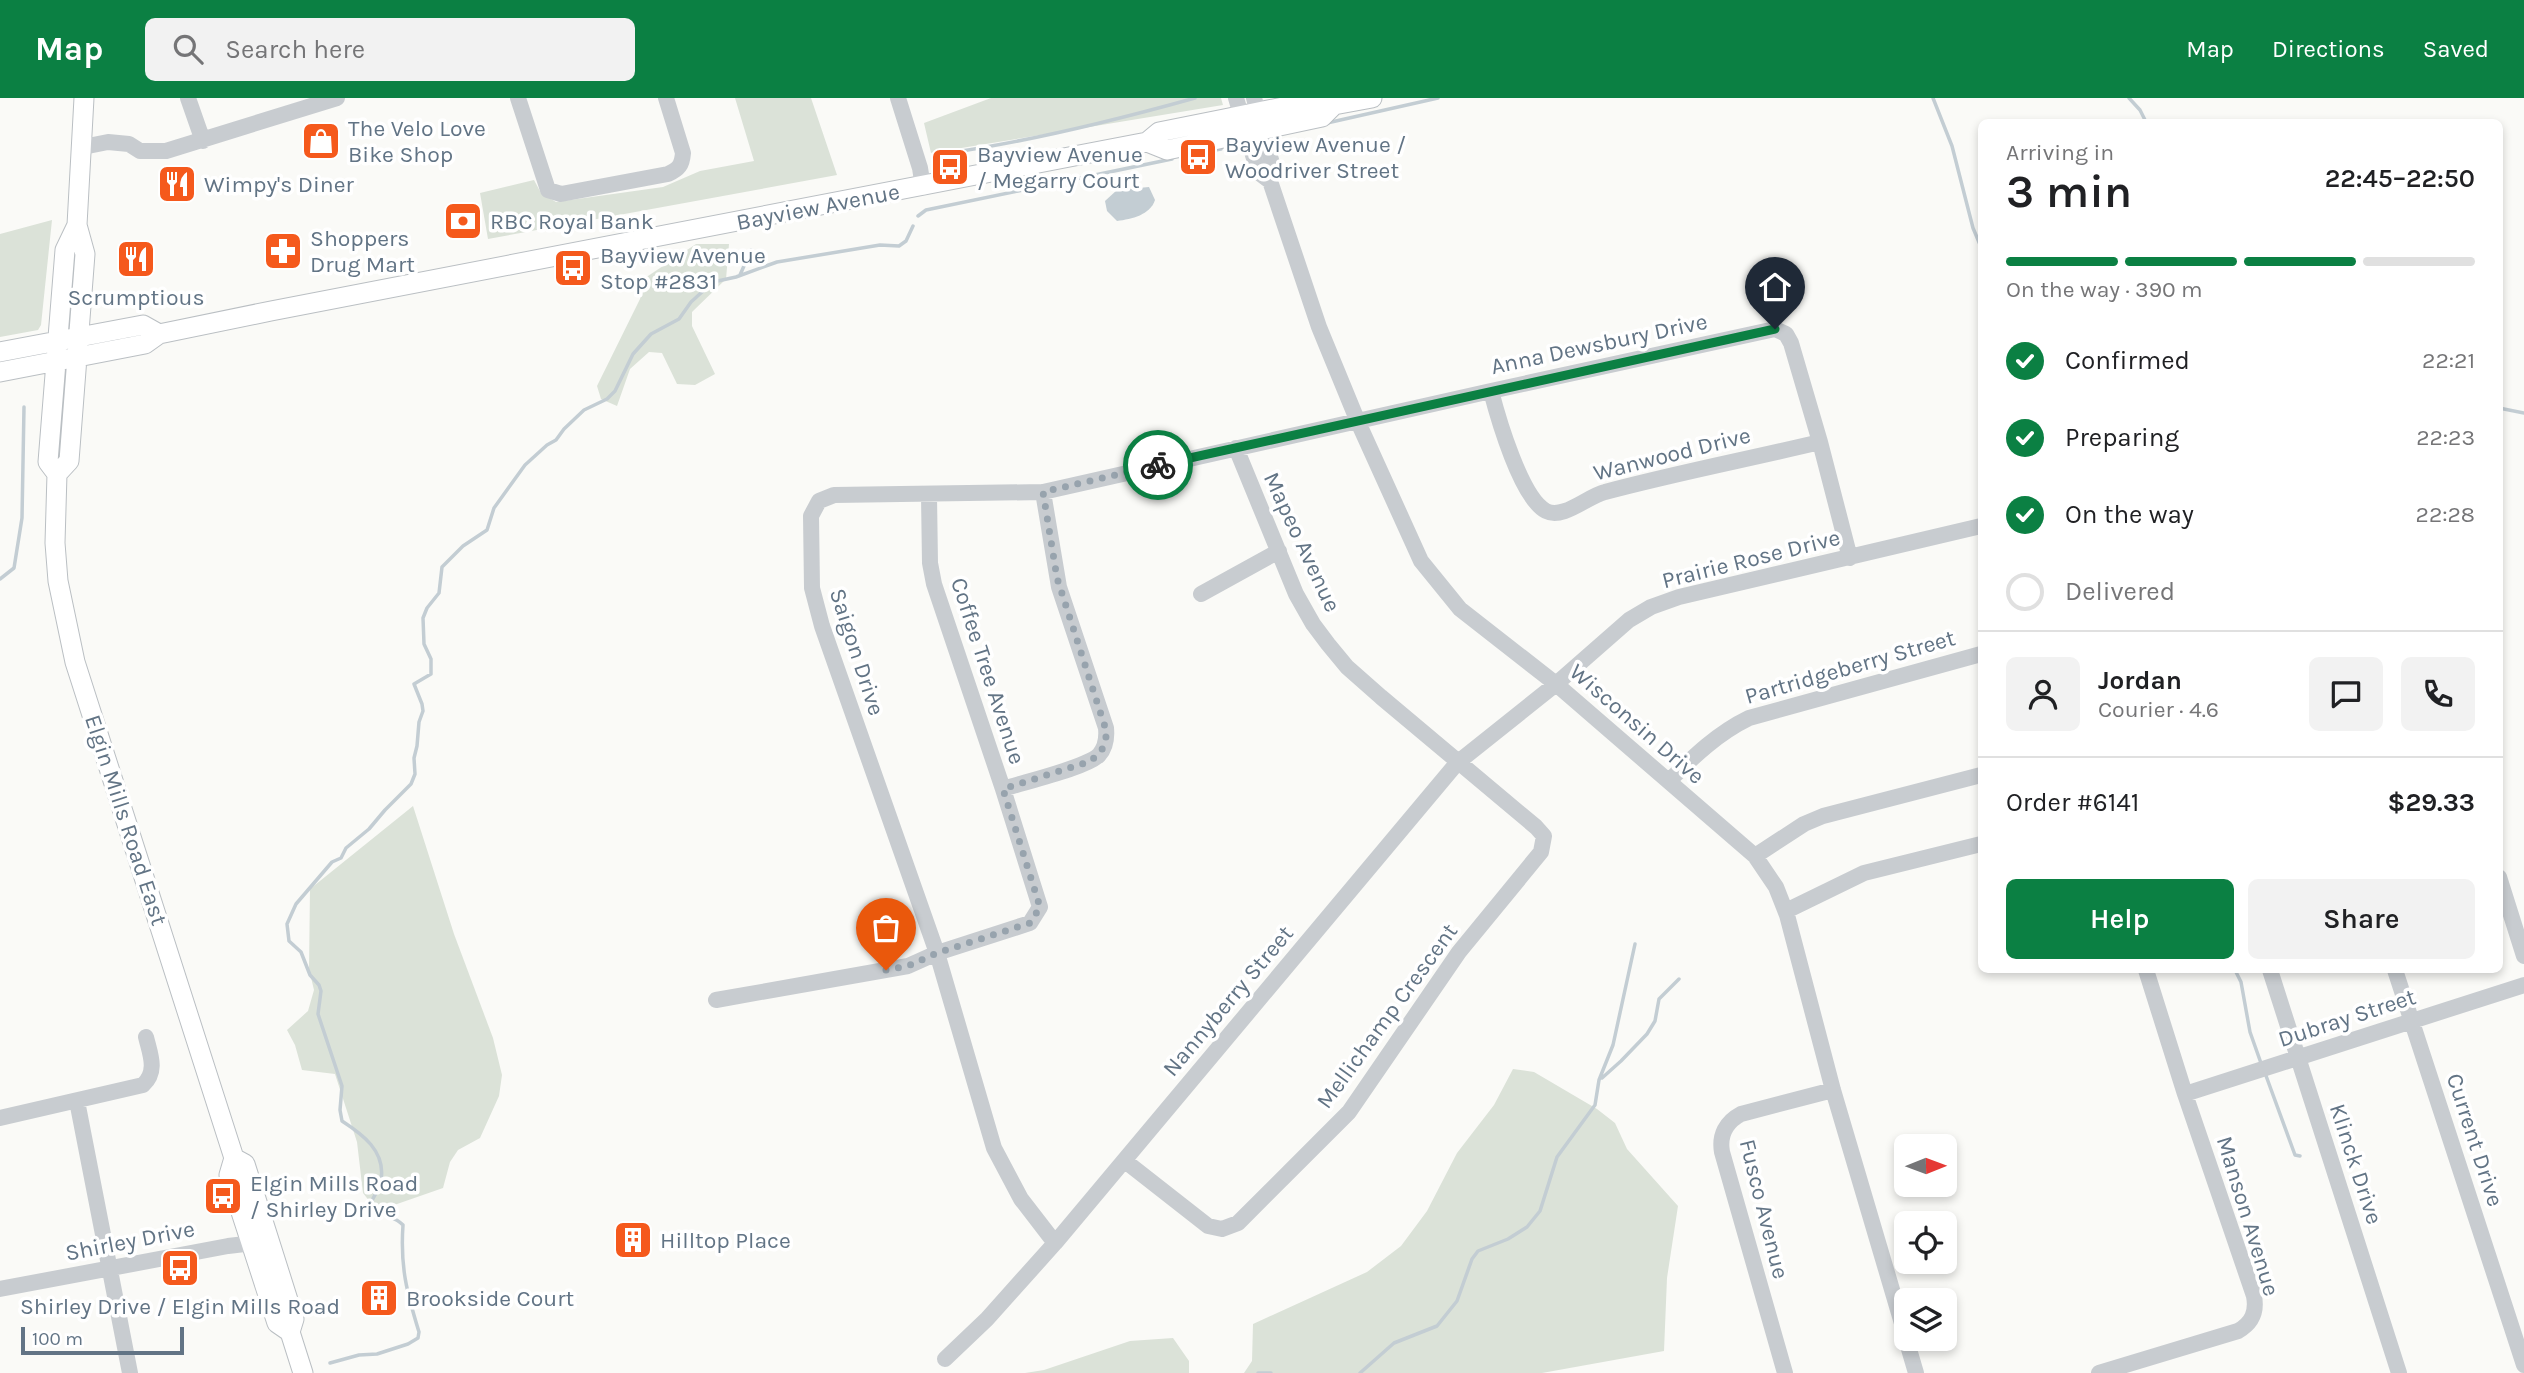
<!DOCTYPE html>
<html lang="en">
<head>
<meta charset="utf-8">
<style>
	:root { --surface:#fff; --page:#f2f2f2; --text:#202124; --muted:#757577; --line:#e0e0e0; --accent:#0b8043 }
	body { margin:0; font-family:Karla,sans-serif; background:var(--page); color:var(--text); height:100vh; display:flex; flex-direction:column; font-size:26px; white-space:nowrap }
	* { box-sizing:border-box; margin:0 }
	p { font-size:23px; color:var(--muted) }
	.icon { flex:none; width:38px; height:38px; fill:none; stroke:currentColor; stroke-width:2; stroke-linecap:round; stroke-linejoin:round }
	.map { position:relative; flex:1; overflow:hidden }
	.details { position:absolute; left:1978px; top:21px; width:525px; height:854px; display:flex; flex-direction:column; background:var(--surface); border-radius:10px; box-shadow:0 4px 10px #0003 }
	.details>* { flex:none }
	.needle { width:46px; rotate:89deg }
	.buttons { position:absolute; left:1894px; top:1036px; display:grid; gap:14px }
	.buttons a { display:grid; place-items:center; width:63px; height:63px; border-radius:10px; background:var(--surface); box-shadow:0 4px 10px #0003; font-size:35px }
	.scale { position:absolute; left:21px; bottom:18px; width:163px; box-sizing:border-box; padding-left:7px; border:4px solid #627485; border-top:0; font-size:19px; line-height:24px; white-space:nowrap; color:#627485; -webkit-text-stroke:5px #fff; paint-order:stroke }
	.pin { position:absolute; display:grid; place-items:center; width:60px; height:60px; color:#fff; margin:-72px -30px; border-radius:50% 50% 50% 0; rotate:-45deg; box-shadow:0 0 7px #0007 }
	.pin .icon { rotate:45deg }
	.courier { position:absolute; display:grid; place-items:center; width:70px; height:70px; margin:-35px; border:5px solid #0b8043; border-radius:50%; background:#fff; color:#222; box-shadow:0 2px 9px #0007 }
	.headline em { font-style:normal; font-weight:600 }
	.headline div { display:flex; flex-direction:column-reverse }
	.headline { display:flex; align-items:center; justify-content:space-between; height:119px; padding:0 28px }
	h1 { font-size:46px; font-weight:600; line-height:52px }
	.bar { display:grid; grid-template-columns:repeat(4,1fr); gap:10px 7px; align-content:center; height:84px; padding:0 28px }
	.bar i { height:9px; border-radius:5px; background:var(--line) }
	.bar .active { background:var(--accent) }
	.bar p { grid-column:span 4 }
	.line { display:flex; align-items:center; gap:18px; padding:0 28px; border-top:2px solid var(--line) }
	.line div { flex:1 }
	.round { display:grid; place-items:center; flex:none; width:74px; height:74px; border-radius:10px; background:var(--page) }
	ol { padding:0 28px; list-style:none }
	li { display:flex; align-items:center; gap:21px; height:77px }
	li p { margin-inline-start:auto }
	li .icon { padding:7px; border-radius:50%; background:var(--accent); color:#fff; stroke-width:4 }
	li:last-child { color:var(--muted) }
	li i { width:38px; height:38px; border:4px solid var(--line); border-radius:50% }
	.action { display:flex; gap:14px; margin-top:auto; padding:14px 28px }
	.action a { flex:1; height:80px; border-radius:10px; background:var(--accent); color:#fff; font-size:28px; font-weight:600; line-height:80px; text-align:center }
	.action a+a { background:var(--page); color:var(--text) }
	header { display:flex; align-items:center; gap:42px; box-sizing:border-box; height:98px; padding:0 35px; background:var(--accent); color:#fff }
	header strong { font-size:33px }
	nav { display:flex; gap:38px; margin-inline-start:auto; font-size:24px }
	.search { width:490px; height:63px; background:var(--page); display:flex; align-items:center; gap:18px; box-sizing:border-box; padding:0 24px; border-radius:10px; color:var(--muted); font-size:26px }
	.map>svg:first-child { display:block }
</style>
</head>
<body>
<header>
<strong>Map</strong>
<div class="search"><svg class="icon" aria-label="search" viewBox="0 0 24 24"><circle cx="10" cy="10" r="6"/><path d="M15 15l6 6"/></svg>Search here</div>
<nav><a>Map</a><a>Directions</a><a>Saved</a></nav>
</header>
<div class="map">
<svg width="2524" height="1275" viewBox="0 0 2524 1275">
	<rect width="100%" height="100%" fill="#fafaf7"/>
	<!-- green -->
	<path fill="#dbe2d8" d="M735,0H811L837,77L488,141L480,95L534,82L541,95L556,104L663,89L700,73L754,63Z
		M991,0H1221L1223,7L931,55L924,25Z
		M52,122L41,227L38,232L0,239V136Z
		M696,146H729L726,181L692,214V228L715,276L695,287L677,286L662,255L649,254L630,271L617,308L601,301L597,288L640,201L645,180Z
		M413,708L454,836L493,940L502,977L499,998L480,1040L458,1052L450,1064L443,1090L377,1113L363,1095L357,1044L335,976L302,972L295,947L287,932L308,913L314,892L309,871L310,791Z
		M1513,971L1534,974L1597,1011L1615,1025L1627,1051L1678,1108L1667,1180L1664,1253L1542,1275H1244L1252,1263L1253,1226L1367,1174L1401,1148L1427,1113L1457,1055L1494,1007Z
		M1173,1240L1189,1263V1275H1025L1044,1272L1130,1243Z"/>
	<!-- water -->
	<path fill="#c3cdd3" d="M1149,89L1155,102C1150,117 1132,121 1117,123L1107,113L1105,103L1117,92Z"/>
	<g fill="none" stroke-linecap="round" stroke-linejoin="round">
		<!-- stream -->
		<path stroke="#c3cdd3" stroke-width="3.5" d="M1933,0L1952,48L1973,130L1981,149
			M2129,0L2140,12L2146,24
			M1327,25L1438,0
			M955,54C1036,42 1116,22 1195,0
			M1193,56L1221,51
			M918,118L926,112L1172,61
			M740,177L751,152
			M2499,310L2524,315
			M0,481L14,470L22,420L24,309
			M2235,872L2241,884L2250,934L2262,968
			M2265,975L2295,1057L2300,1058
			M1602,980L1621,963L1647,936L1655,923L1659,901L1679,881
			M330,1265L359,1257L377,1256L408,1246L418,1240L419,1234C407,1195 400,1169 403,1127C394,1117 380,1118 369,1108C373,1100 380,1090 381,1082C386,1053 362,1036 342,1023L340,1012L342,988L318,916L321,893L319,887L310,877L301,854L289,843L287,826L296,806L332,764L341,760L346,750L369,731L385,712L411,686L415,676L414,660L417,648L419,624L423,613L422,606L414,586L431,576V561L424,546L423,520L427,510L439,495L442,469L463,448L487,432L494,410L525,367L547,347L556,342L564,331L584,312L607,301L615,293L633,256L651,236L679,221L691,204L713,184L736,179L777,164L880,147L899,148L906,143L913,128
			M1258,1275H1271
			M1360,1275L1394,1245L1437,1228L1457,1203L1472,1161L1478,1153L1508,1141L1527,1129L1540,1113L1557,1059L1595,1007L1599,982L1613,947L1635,846"/>
		<defs>
			<path id="major" d="M84,0L77,127L85,156L69,363L57,376L55,445L58,483L75,564L234,1060L229,1077L277,1225L290,1234
				M1147,44L1167,52L1322,19L1334,7
				M0,254L143,227L159,236
				M0,274L145,246L159,236L271,213L1147,44L1159,34L1224,21L1318,2L1334,7L1372,0
				M57,376L48,364L65,152L77,127
				M234,1060L245,1066L294,1221L290,1234L303,1275"/>
		</defs>
		<!-- major casing -->
		<use href="#major" stroke="#babfc3" stroke-width="21"/>
		<!-- minor -->
		<path stroke="#c8ccd0" stroke-width="16" d="M188,0L203,43
			M518,0L548,92L561,96L668,76C679,71 682,67 683,55L666,0
			M898,0L920,70L923,89
			M1236,0L1258,74L1270,83
			M1254,0L1273,69L1270,83L1319,229L1358,324L1421,463L1460,511L1556,586L1755,758L1776,789L1787,817L1833,992L1906,1239
			M83,49L108,44L129,46L140,53H166L337,0
			M1491,293C1498,320 1521,400 1546,413C1563,422 1588,398 1605,394C1676,375 1749,361 1820,344
			M1201,496L1279,453
			M1669,683C1694,658 1718,635 1749,620L1981,556
			M1003,691C1024,684 1086,670 1099,657C1106,649 1107,640 1106,630L1059,489L1043,394
			M1755,758L1804,726L1823,718L1981,677
			M2499,779L2524,858
			M1786,813L1864,775L1981,746
			M2270,872L2399,1275
			M2395,872L2524,1267
			M716,902L908,868L937,855L1030,825L1040,809L1003,691L934,486L930,465L929,398
			M2185,996L2524,887
			M77,1003L130,1275
			M0,1020L143,987C158,973 150,956 146,939
			M1125,1063L1208,1128L1222,1131L1238,1125L1349,1014L1459,854L1541,754L1544,738L1536,729L1381,599L1347,569L1328,546L1313,526L1296,496L1236,350
			M1055,1145L1021,1101L994,1050L937,855L822,528L812,490L811,418L819,403L834,397L1043,394L1491,293L1775,231L1786,236L1791,245L1820,344L1850,460
			M0,1191L228,1148L263,1144
			M1906,1241L1916,1275
			M945,1261L987,1221L1055,1145L1457,665L1556,586L1629,522L1651,509L1679,499L1981,428
			M1785,1275L1722,1054C1719,1037 1726,1024 1741,1016L1833,992
			M2099,1275L2238,1233C2252,1225 2257,1214 2254,1198L2185,996L2146,872"/>
		<!-- major -->
		<use href="#major" stroke="#fff" stroke-width="19"/>
	</g>
	<g fill="none" stroke-linecap="round" stroke-linejoin="round">
		<!-- done -->
		<path stroke="#97a3ad" stroke-width="7" stroke-dasharray="0 12.6" d="M886,872L908,868L937,855L1030,825L1040,809L1003,691L1091,663L1103,650L1107,635L1057,480L1043,394L1158,367"/>
		<!-- route -->
		<path stroke="#0b8043" stroke-width="9" d="M1158,367L1775,231"/>
	</g>
	<!-- icons -->
	<defs>
		<symbol id="shop-square" viewBox="-11 -11 22 22"><rect x="-9" y="-9" width="18" height="18" rx="4" fill="#f5591c" stroke="#fff"/><path d="M-5-2.5h2.3a2.7 3.5 0 0 1 5.4 0H5L5.5 6h-11ZM-1.5-2.5h3a1.5 2.3 0 0 0-3 0Z" fill="#fff"/></symbol>
		<symbol id="bus-square" viewBox="-11 -11 22 22"><rect x="-9" y="-9" width="18" height="18" rx="4" fill="#f5591c" stroke="#fff"/><path d="M-5-6H5V4H4V6H2V4H-2V6H-4V4H-5ZM-3.5-4V0h7V-4ZM-3.5 1.2v1.5H-2V1.2ZM2 1.2v1.5H3.5V1.2Z" fill="#fff"/></symbol>
		<symbol id="restaurant-square" viewBox="-11 -11 22 22"><rect x="-9" y="-9" width="18" height="18" rx="4" fill="#f5591c" stroke="#fff"/><path d="M-5-6h1v4h1v-4h1v4h1v-4h1v5L-1.5 .5V6h-2V.5L-5-1ZM5-6V6H3V1.5H1.5Q1.5-4 5-6Z" fill="#fff"/></symbol>
		<symbol id="bank-square" viewBox="-11 -11 22 22"><rect x="-9" y="-9" width="18" height="18" rx="4" fill="#f5591c" stroke="#fff"/><path d="M-6-4H6V4H-6ZM0-2.3a2.3 2.3 0 1 0 0 4.6a2.3 2.3 0 1 0 0-4.6Z" fill="#fff"/></symbol>
		<symbol id="pharmacy-square" viewBox="-11 -11 22 22"><rect x="-9" y="-9" width="18" height="18" rx="4" fill="#f5591c" stroke="#fff"/><path d="M-2-6h4v4h4v4h-4v4h-4v-4h-4v-4h4Z" fill="#fff"/></symbol>
		<symbol id="building-square" viewBox="-11 -11 22 22"><rect x="-9" y="-9" width="18" height="18" rx="4" fill="#f5591c" stroke="#fff"/><path d="M-4-6H4V6H1V3H-1V6H-4ZM-2.5-4.3h1.7v1.8h-1.7ZM.8-4.3h1.7v1.8H.8ZM-2.5-1h1.7V.8h-1.7ZM.8-1h1.7V.8H.8Z" fill="#fff"/></symbol>
	</defs>
	<g fill-rule="evenodd">
		<use href="#shop-square" x="299" y="21" width="44" height="44"/>
		<use href="#bus-square" x="1176" y="37" width="44" height="44"/>
		<use href="#bus-square" x="928" y="47" width="44" height="44"/>
		<use href="#restaurant-square" x="155" y="64" width="44" height="44"/>
		<use href="#bank-square" x="441" y="101" width="44" height="44"/>
		<use href="#pharmacy-square" x="261" y="131" width="44" height="44"/>
		<use href="#restaurant-square" x="114" y="139" width="44" height="44"/>
		<use href="#bus-square" x="551" y="148" width="44" height="44"/>
		<use href="#bus-square" x="201" y="1076" width="44" height="44"/>
		<use href="#building-square" x="611" y="1120" width="44" height="44"/>
		<use href="#bus-square" x="158" y="1148" width="44" height="44"/>
		<use href="#building-square" x="357" y="1178" width="44" height="44"/>
	</g>
	<g text-anchor="middle" dominant-baseline="central" stroke-width="7" stroke-linejoin="round" paint-order="stroke">
		<!-- poi labels -->
		<g font-size="23" fill="#627485" stroke="#fff" text-anchor="start">
			<text x="348" y="30">The Velo Love<tspan x="348" dy="26">Bike Shop</tspan></text>
			<text x="1225" y="46">Bayview Avenue /<tspan x="1225" dy="26">Woodriver Street</tspan></text>
			<text x="977" y="56">Bayview Avenue<tspan x="977" dy="26">/ Megarry Court</tspan></text>
			<text x="204" y="86">Wimpy's Diner</text>
			<text x="490" y="123">RBC Royal Bank</text>
			<text x="310" y="140">Shoppers<tspan x="310" dy="26">Drug Mart</tspan></text>
			<text x="600" y="157">Bayview Avenue<tspan x="600" dy="26">Stop #2831</tspan></text>
			<text x="136" y="199" text-anchor="middle">Scrumptious</text>
			<text x="250" y="1085">Elgin Mills Road<tspan x="250" dy="26">/ Shirley Drive</tspan></text>
			<text x="660" y="1142">Hilltop Place</text>
			<text x="406" y="1200">Brookside Court</text>
			<text x="180" y="1208" text-anchor="middle">Shirley Drive / Elgin Mills Road</text>
		</g>
		<!-- street labels -->
		<g font-size="23" fill="#627485" stroke="#fff">
			<text transform="translate(818 109) rotate(-11)">Bayview Avenue</text>
			<text transform="translate(1599 246) rotate(-12)">Anna Dewsbury Drive</text>
			<text transform="translate(1672 356) rotate(-14)">Wanwood Drive</text>
			<text transform="translate(1302 444) rotate(65)">Mapeo Avenue</text>
			<text transform="translate(1751 461) rotate(-14)">Prairie Rose Drive</text>
			<text transform="translate(857 554) rotate(72)">Saigon Drive</text>
			<text transform="translate(1850 569) rotate(-16)">Partridgeberry Street</text>
			<text transform="translate(988 573) rotate(72)">Coffee Tree Avenue</text>
			<text transform="translate(1637 626) rotate(41)">Wisconsin Drive</text>
			<text transform="translate(126 722) rotate(72)">Elgin Mills Road East</text>
			<text transform="translate(1228 903) rotate(-50)">Nannyberry Street</text>
			<text transform="translate(1387 918) rotate(-54)">Mellichamp Crescent</text>
			<text transform="translate(2347 920) rotate(-18)">Dubray Street</text>
			<text transform="translate(2475 1042) rotate(72)">Current Drive</text>
			<text transform="translate(2356 1066) rotate(72)">Klinck Drive</text>
			<text transform="translate(1764 1111) rotate(76)">Fusco Avenue</text>
			<text transform="translate(2248 1118) rotate(73)">Manson Avenue</text>
			<text transform="translate(130 1143) rotate(-11)">Shirley Drive</text>
		</g>
	</g>
</svg>
<div class="buttons">
<a><svg class="needle" viewBox="-14 -14 28 28"><path d="M0-13l5 13h-10z" fill="#e53935"/><path d="M0 13l5-13h-10z" fill="#757577"/></svg></a>
<a><svg class="icon" aria-label="locate" viewBox="0 0 24 24"><circle cx="12" cy="12" r="6"/><path d="M12 2v4M12 18v4M2 12h4M18 12h4"/></svg></a>
<a><svg class="icon" aria-label="layers" viewBox="0 0 24 24"><path d="M12 4l9 5-9 5-9-5zM3 14l9 5 9-5"/></svg></a>
</div>
<div class="scale">100 m</div>
<div class="pin" style="left:886px;top:872px;background:#ea580c"><svg class="icon" aria-label="bag" viewBox="0 0 24 24"><path d="M5 8h14l-1 12H6zM9 8a3 3 0 0 1 6 0"/></svg></div>
<div class="pin" style="left:1775px;top:231px;background:#1f2937"><svg class="icon" aria-label="home" viewBox="0 0 24 24"><path d="M3 11l9-7 9 7M6 9v11h12V9"/></svg></div>
<div class="courier" style="left:1158px;top:367px"><svg class="icon" aria-label="bike" viewBox="0 0 24 24"><circle cx="6" cy="16" r="4"/><circle cx="18" cy="16" r="4"/><path d="M6 16l4-8h5l3 8M10 8l3 8H6M13 5h3"/></svg></div>
<section class="details">
<div class="headline"><div><h1>3 min</h1><p>Arriving in</p></div><em>22:45–22:50</em></div>
<div class="bar"><i class="active"></i><i class="active"></i><i class="active"></i><i></i><p>On the way · 390 m</p></div>
<ol>
<li><svg class="icon" aria-label="check" viewBox="0 0 24 24"><path d="M5 12l5 5 9-10"/></svg>Confirmed<p>22:21</p></li>
<li><svg class="icon" aria-label="check" viewBox="0 0 24 24"><path d="M5 12l5 5 9-10"/></svg>Preparing<p>22:23</p></li>
<li><svg class="icon" aria-label="check" viewBox="0 0 24 24"><path d="M5 12l5 5 9-10"/></svg>On the way<p>22:28</p></li>
<li><i></i>Delivered</li>
</ol>
<div class="line" style="height:126px"><a class="round"><svg class="icon" aria-label="person" viewBox="0 0 24 24"><circle cx="12" cy="8" r="4"/><path d="M4 21q1-7 8-7t8 7"/></svg></a><div><b>Jordan</b><p>Courier · 4.6</p></div><a class="round"><svg class="icon" aria-label="chat" viewBox="0 0 24 24"><path d="M4 5h16v11H9l-5 4z"/></svg></a><a class="round"><svg class="icon" aria-label="phone" viewBox="0 0 24 24"><path d="M5 4h4l2 5-3 2q2 4 5 5l2-3 5 2v4C11 20 4 13 5 4z"/></svg></a></div>
<div class="line" style="height:91px"><div>Order #6141</div><b>$29.33</b></div>
<div class="action"><a>Help</a><a>Share</a></div>
</section>
</div>
</body>
</html>
